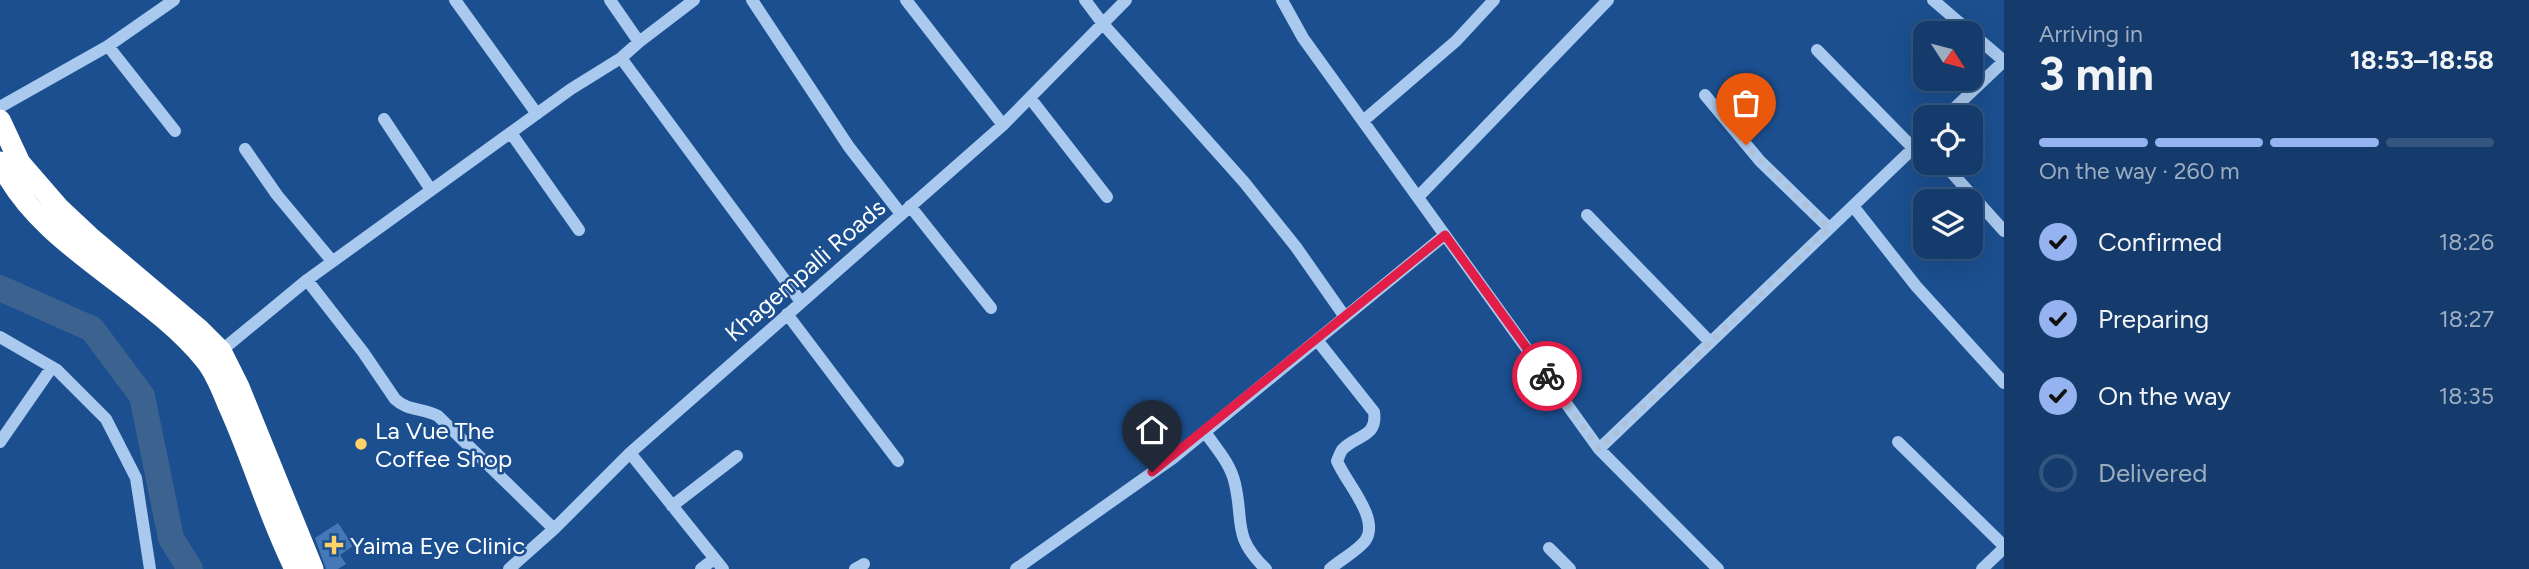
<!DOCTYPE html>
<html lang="en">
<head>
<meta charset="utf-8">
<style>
	:root { --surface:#143b6b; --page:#214673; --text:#f1f3f6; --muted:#9dadc1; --line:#33557e; --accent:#95b2f1 }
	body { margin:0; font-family:Figtree,sans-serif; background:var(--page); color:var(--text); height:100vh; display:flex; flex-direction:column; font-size:26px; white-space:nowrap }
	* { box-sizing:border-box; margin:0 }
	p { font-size:23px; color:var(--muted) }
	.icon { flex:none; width:38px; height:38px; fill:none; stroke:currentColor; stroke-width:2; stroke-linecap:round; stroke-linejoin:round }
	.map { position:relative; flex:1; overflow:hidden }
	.side { display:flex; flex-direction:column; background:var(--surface); width:525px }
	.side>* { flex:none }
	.needle { width:46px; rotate:126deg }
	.tools { position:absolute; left:1913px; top:21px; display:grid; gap:14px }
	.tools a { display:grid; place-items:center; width:70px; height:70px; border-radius:14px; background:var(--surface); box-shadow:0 7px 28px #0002,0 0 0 2px var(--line); font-size:35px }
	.pin { position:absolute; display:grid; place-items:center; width:60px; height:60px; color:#fff; margin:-72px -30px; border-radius:50% 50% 50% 0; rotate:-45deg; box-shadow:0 0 7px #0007 }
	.pin .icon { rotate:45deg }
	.courier { position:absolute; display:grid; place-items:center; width:70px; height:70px; margin:-35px; border:5px solid #e11d48; border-radius:50%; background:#fff; color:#222; box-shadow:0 2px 9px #0007 }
	.headline em { font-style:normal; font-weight:700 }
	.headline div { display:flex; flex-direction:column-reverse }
	.headline { display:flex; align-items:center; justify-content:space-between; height:119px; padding:0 35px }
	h1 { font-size:46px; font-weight:700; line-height:52px }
	.bar { display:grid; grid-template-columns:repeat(4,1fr); gap:10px 7px; align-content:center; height:84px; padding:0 35px }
	.bar i { height:9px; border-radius:5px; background:var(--line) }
	.bar .active { background:var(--accent) }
	.bar p { grid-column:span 4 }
	ol { padding:0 35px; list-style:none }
	li { display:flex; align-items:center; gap:21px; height:77px }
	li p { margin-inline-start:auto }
	li .icon { padding:7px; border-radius:50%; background:var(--accent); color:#111; stroke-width:4 }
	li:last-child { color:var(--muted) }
	li i { width:38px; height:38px; border:4px solid var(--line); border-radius:50% }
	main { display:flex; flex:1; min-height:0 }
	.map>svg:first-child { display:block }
</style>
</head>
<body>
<main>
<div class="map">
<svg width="2004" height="569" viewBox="0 0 2004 569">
	<rect width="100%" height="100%" fill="#1b4f8f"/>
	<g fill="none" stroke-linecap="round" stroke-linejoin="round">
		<!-- river -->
		<path stroke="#3c6290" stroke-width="26" d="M0,288L92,329L142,396L171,538L190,569"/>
	</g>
	<!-- building -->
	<path fill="#4478b7" d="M338,523L353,546L340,555L346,564L338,569H326L315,538Z"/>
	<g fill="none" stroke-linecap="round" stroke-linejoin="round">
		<!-- minor -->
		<path stroke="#a9c9ee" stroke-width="12" d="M455,0L537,114
			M610,0L639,42
			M752,0L849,147L901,214
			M906,0L1003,125
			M1085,0L1103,24L1244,182L1296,247L1345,317
			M1282,0L1303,38L1599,449L1718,569
			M1933,0L2004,61L1945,117
			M108,46L175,131
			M1817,50L1913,148
			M621,58L801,302
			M1705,95L1760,161L1829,228
			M1030,98L1107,197
			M0,107L108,46L174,0
			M384,119L431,190
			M1363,121L1456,41L1494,0
			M511,133L579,230
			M245,149L277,195L332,261
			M1943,163L2004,231
			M1418,197L1608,0
			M910,206L991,308
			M1853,206L1916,286L2004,383
			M1587,215L1710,342
			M307,280L363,352L395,399C407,411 424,408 438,416L554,529
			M787,314L898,461
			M0,337L57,370L106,419L136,478L150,569
			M1317,340L1374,412C1378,438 1355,435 1342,450C1340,453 1339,457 1337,461C1346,483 1381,519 1365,541C1356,552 1340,560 1330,569
			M216,355L307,280L571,89L621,58L639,42L694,0
			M1205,432C1216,448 1231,464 1235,484C1244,522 1232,537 1266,569
			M0,442L52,367
			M1898,442L2004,546
			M1599,449L1925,137
			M630,453L723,569
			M672,506L737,456
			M1549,548L1570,569
			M509,569L554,529L630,453L1003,125L1126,0
			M701,569L714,559
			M855,569L864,564
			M1016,569L1173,458L1445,235
			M1982,569L2004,548"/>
		<!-- highway -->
		<path stroke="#fff" stroke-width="21" d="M0,120L20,163L59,208L90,237L199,329L221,351L239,387L313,569
			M0,162C41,248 147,288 205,360C216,373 222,391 229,407C253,460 269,517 295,569"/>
	</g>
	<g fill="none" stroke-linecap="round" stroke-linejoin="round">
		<!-- done -->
		<path stroke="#afc1d8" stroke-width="7" stroke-dasharray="0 12.6" d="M1547,376L1599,449L1829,228L1746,145"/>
		<!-- route -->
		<path stroke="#e11d48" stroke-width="9" d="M1152,472L1445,235L1547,376"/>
	</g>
	<!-- markers -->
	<g fill="#ffd166" stroke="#1b4f8f" stroke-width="2.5">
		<circle cx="361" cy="444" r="7"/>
		<path d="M330.5 534.5h7v7h7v7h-7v7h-7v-7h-7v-7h7z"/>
	</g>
	<g text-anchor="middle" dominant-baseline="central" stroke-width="5" stroke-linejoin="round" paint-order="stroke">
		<!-- street labels -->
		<g font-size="24" fill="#fff" stroke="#1b4f8f">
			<text transform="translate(805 270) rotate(-41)">Khagempalli Roads</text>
		</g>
		<!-- poi labels -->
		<g font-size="24" fill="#fff" stroke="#1b4f8f" text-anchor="start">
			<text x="375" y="430">La Vue The<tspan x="375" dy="28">Coffee Shop</tspan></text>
			<text x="350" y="545">Yaima Eye Clinic</text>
		</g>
	</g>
</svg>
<div class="tools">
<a><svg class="needle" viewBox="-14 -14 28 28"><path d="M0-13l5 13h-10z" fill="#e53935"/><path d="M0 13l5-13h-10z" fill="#9dadc1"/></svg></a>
<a><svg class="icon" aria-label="locate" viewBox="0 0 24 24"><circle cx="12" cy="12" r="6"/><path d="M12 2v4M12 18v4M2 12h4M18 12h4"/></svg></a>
<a><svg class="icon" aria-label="layers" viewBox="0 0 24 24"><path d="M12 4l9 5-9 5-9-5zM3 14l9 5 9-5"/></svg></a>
</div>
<div class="pin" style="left:1746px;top:145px;background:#ea580c"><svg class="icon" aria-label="bag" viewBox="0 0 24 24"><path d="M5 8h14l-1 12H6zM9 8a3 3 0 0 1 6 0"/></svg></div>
<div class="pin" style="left:1152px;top:472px;background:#1f2937"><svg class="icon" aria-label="home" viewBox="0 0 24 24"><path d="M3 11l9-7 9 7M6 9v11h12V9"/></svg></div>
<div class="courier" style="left:1547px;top:376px"><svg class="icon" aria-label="bike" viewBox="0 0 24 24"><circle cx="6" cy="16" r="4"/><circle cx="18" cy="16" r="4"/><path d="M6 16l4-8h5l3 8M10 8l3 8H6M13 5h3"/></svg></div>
</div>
<section class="side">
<div class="headline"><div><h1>3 min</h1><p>Arriving in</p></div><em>18:53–18:58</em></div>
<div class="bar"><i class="active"></i><i class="active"></i><i class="active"></i><i></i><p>On the way · 260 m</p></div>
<ol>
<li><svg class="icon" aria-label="check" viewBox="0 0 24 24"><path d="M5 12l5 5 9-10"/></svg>Confirmed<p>18:26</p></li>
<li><svg class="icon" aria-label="check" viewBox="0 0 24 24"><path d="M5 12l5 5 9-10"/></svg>Preparing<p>18:27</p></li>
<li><svg class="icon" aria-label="check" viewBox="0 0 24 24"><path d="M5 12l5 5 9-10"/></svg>On the way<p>18:35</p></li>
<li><i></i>Delivered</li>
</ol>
</section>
</main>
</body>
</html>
